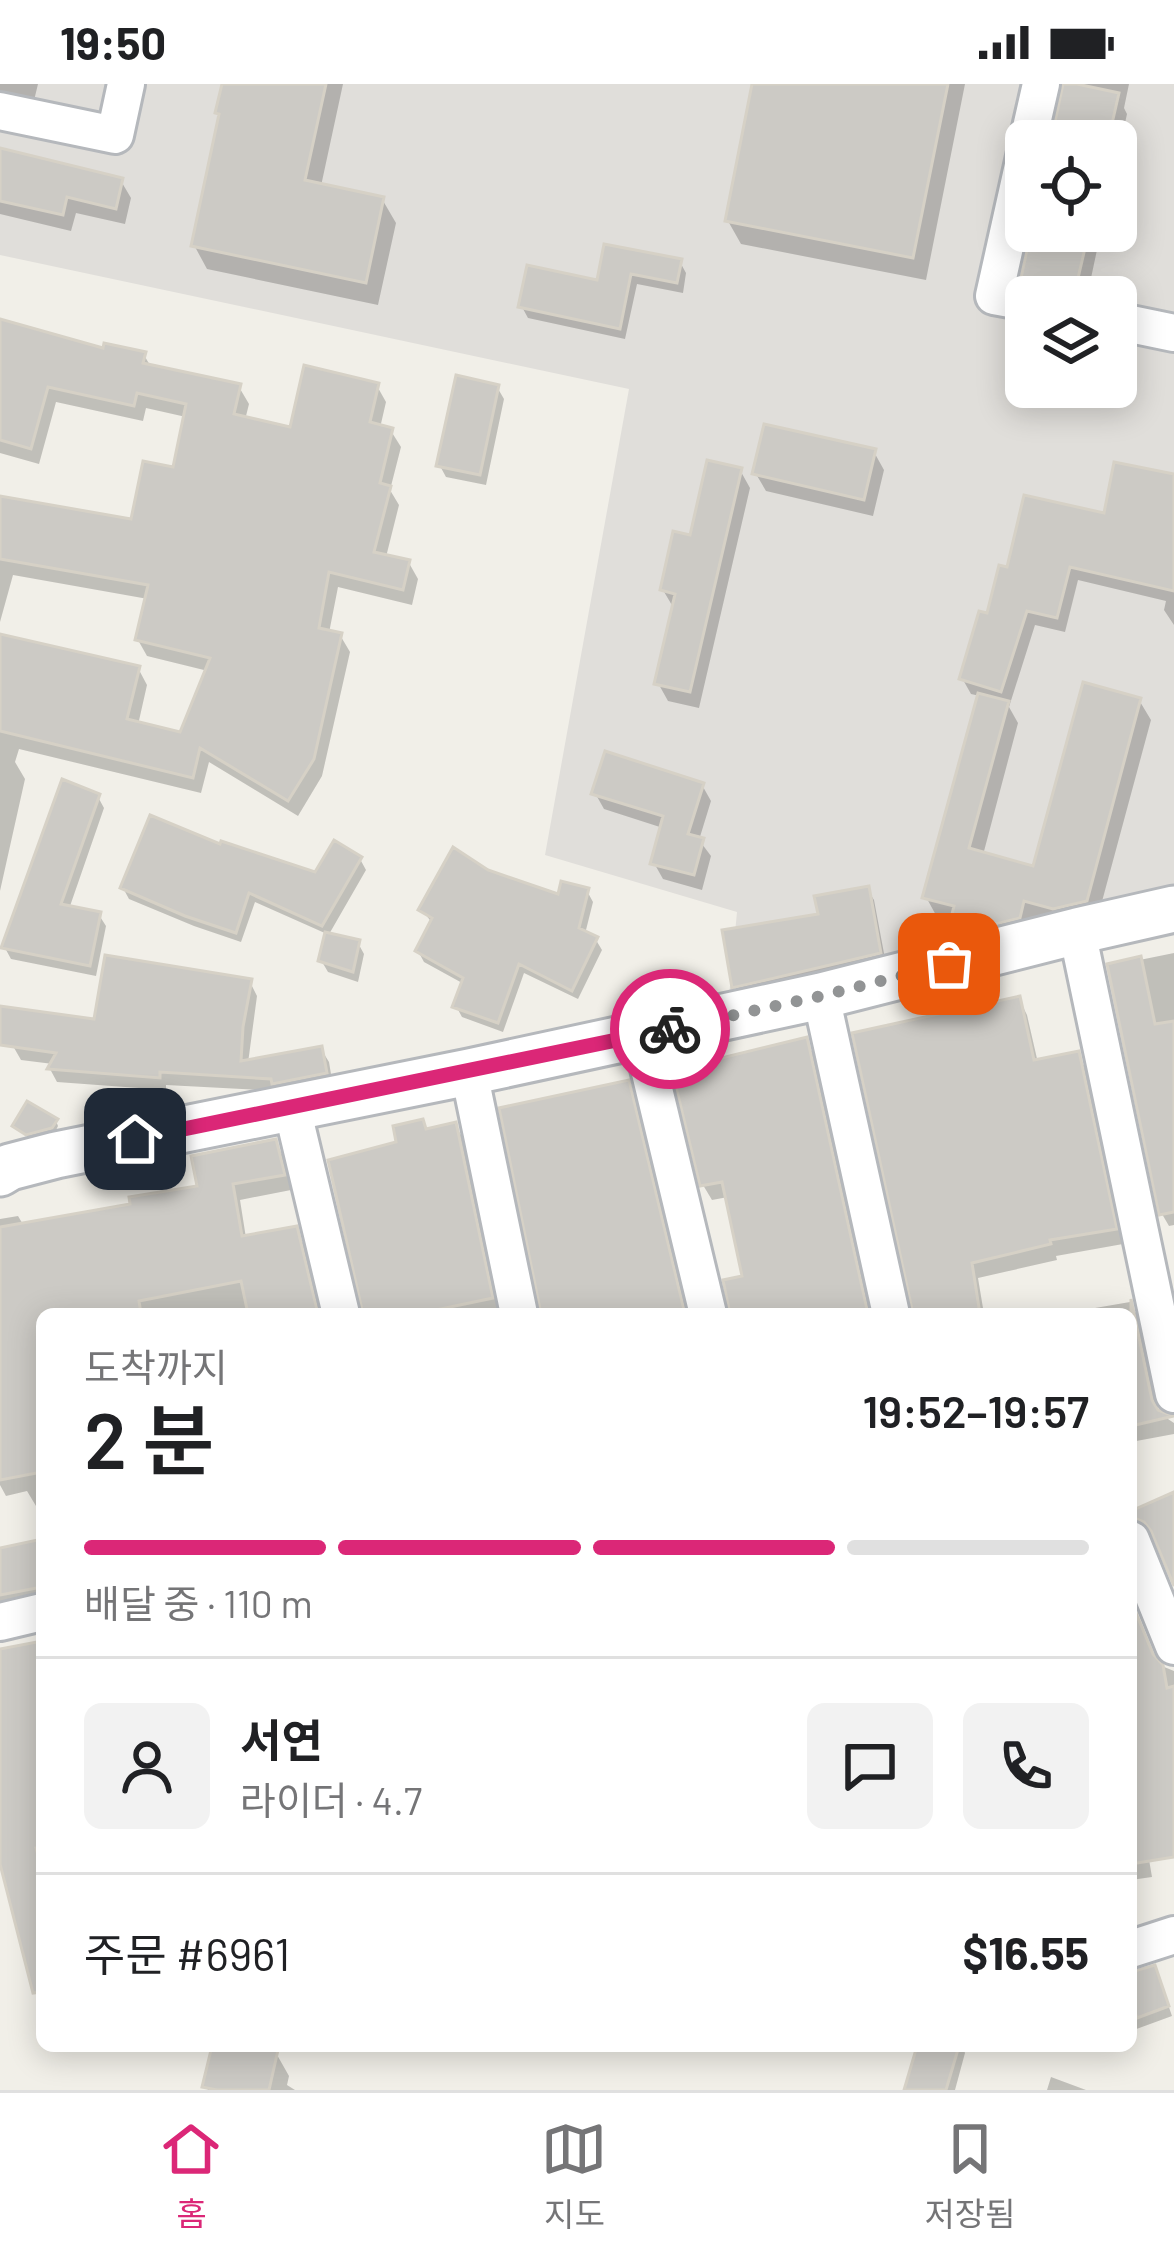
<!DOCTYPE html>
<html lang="ko">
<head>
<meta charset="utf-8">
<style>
	:root { --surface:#fff; --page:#f2f2f2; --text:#202124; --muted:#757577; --line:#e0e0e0; --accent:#db2777 }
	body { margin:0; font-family:Barlow,"Noto Sans KR",sans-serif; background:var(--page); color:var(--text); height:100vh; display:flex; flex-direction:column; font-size:45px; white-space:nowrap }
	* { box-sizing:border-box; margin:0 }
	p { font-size:39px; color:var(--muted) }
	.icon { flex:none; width:66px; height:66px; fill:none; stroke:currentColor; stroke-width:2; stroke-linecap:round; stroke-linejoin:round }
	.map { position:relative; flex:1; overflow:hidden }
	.sheet { position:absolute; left:36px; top:1224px; width:1101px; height:744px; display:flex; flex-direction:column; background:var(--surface); border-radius:18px; box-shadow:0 6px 30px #0003 }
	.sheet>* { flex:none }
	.tools { position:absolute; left:1005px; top:36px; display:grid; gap:24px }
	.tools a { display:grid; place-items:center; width:132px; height:132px; border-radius:18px; background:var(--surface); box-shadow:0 6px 30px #0003; font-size:60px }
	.pin { position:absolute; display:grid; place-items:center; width:102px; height:102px; color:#fff; margin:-51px; border-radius:24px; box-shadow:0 6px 18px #0006 }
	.courier { position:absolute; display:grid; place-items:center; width:120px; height:120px; margin:-60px; border:9px solid #db2777; border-radius:50%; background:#fff; color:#222; box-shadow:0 3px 15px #0007 }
	.headline em { font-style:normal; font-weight:600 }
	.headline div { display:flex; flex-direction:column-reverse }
	.headline { display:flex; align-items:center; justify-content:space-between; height:204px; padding:0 48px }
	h1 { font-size:78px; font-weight:600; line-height:90px }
	.bar { display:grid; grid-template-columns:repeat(4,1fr); gap:18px 12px; align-content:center; height:144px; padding:0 48px }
	.bar i { height:15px; border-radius:9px; background:var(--line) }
	.bar .current { background:var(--accent) }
	.bar p { grid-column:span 4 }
	.line { display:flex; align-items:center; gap:30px; padding:0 48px; border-top:3px solid var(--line) }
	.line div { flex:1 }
	.round { display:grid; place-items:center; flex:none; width:126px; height:126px; border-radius:18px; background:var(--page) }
	.status { display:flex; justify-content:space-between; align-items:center; height:84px; padding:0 60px; background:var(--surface); direction:ltr }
	.status svg { height:33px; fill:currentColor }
	.dock { display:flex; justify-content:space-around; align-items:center; height:168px; border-top:3px solid var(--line); background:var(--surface); font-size:33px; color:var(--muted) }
	.dock a { display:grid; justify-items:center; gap:6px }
	.dock .current { color:var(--accent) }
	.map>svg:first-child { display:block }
</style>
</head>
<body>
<div class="status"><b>19:50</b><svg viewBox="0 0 49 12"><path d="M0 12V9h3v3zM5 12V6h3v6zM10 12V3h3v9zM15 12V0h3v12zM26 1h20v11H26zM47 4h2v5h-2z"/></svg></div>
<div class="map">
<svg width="1174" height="2006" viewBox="0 0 1174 2006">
	<rect width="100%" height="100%" fill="#f1efe8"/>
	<!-- industrial -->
	<path fill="#e0deda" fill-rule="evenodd" d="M0,0H1174V804L729,912L737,828L545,771L629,305L0,171ZM1026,57H1116V147H1026ZM1026,213H1116V303H1026Z"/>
	<!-- shadow -->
	<path fill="#0003" d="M0,0H38L31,29L0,21Z
		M225,0H343L321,102L382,115L396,139L378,221L207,185L194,161Z
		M755,0H965L926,196L741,160L728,137Z
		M1065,0H1129L1124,24L1127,30L1116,80V57H1054Z
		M0,68L121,97L131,114L125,140L76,129L71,147L0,130Z
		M1035,147H1101L1087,213L1034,211L1024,194Z
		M607,164L680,178L686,189L683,209L637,200L625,255L528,234L522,223L599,199Z
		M0,252L144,271L151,283L239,303L249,320L245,336L292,347L377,302L386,318L380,344L391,347L401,363L390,406L399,421L386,473L409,479L418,495L412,521L338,503L329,549L340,551L350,568L322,692L298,732L209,678L201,709L19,665L15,678L25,695L0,807V553L138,584L147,601L138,641L182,652L208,587L147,572L138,556L148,515L13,491L0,538V415L134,438L175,386L186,333L146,324L143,337L56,318L39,380L0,369Z
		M497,303L504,315L486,401L446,393L440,382Z
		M874,368L884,386L873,432L766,407L756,390Z
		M740,386L750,404L699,624L668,617L658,599L673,523L663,506L692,455Z
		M1174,462V541L1164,526L1166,517L1078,496L1065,548L1035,541L1009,623L1018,639L983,771L1035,785L1139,616L1151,636L1097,836L1004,860L966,849L960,839L937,833L926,813L980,612L971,610L962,594L989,533L1001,485Z
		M702,701L711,717L699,756L711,772L702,806L663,795L654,779L663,744L604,725L595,709Z
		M98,713L104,724L69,825L99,831L106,842L96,892L11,875L5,864Z
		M222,764L316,792L360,775L366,786L328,852L358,859L364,870L358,898L328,888L321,876L327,850L255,818L241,858L194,842L129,815L123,804Z
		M867,805L874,816L886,880L741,914L735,903L821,832Z
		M587,807L593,818L585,850L596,856L602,866L578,915L524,889L503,948L462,933L456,922L464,900L424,878L418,867L433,840L422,826L560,813Z
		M1174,869V1141L1169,1142L1162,1130L1110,882Z
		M250,898L257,912L248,979L321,965L329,978L333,1002L279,1007L166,1001V1006L57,998L50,985L53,980L21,976L13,962Z
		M1019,915L1027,931L1038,979L1078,970L1086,986L1123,1160L1056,1172L1057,1176L978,1194L984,1230H916Z
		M805,956L814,971L871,1230H732L746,1194L728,1113L712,1116L703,1101Z
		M627,999L636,1014L688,1230H544Z
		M56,1037L58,1042L55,1048L30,1055L15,1042Z
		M455,1041L464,1056L499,1230H366L400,1060L427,1048Z
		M275,1058L284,1074L291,1106L240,1116L246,1154L296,1146L304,1161L321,1230H42V1422H36L27,1407L6,1412L0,1401V1135L18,1132L24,1142L134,1122L200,1104Z
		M1130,1218L1138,1233L1159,1329L1174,1339V1350L1131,1358V1230H1060Z
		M1174,1411V1495L1156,1453L1146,1448L1131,1450V1428Z
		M42,1458V1519L0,1528V1467Z
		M1131,1516L1157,1580L1174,1587V1749L1145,1752L1152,1793L1131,1796Z
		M42,1560V1930L0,1768V1568Z
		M1131,1891L1159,1894L1172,1932L1131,1947Z
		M215,1962H247L276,1969L289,1992L287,2001L295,2006H208L206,2002Z
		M920,1962H962L965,1969L955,2006H908Z
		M1051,1993L1086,2006H1047Z"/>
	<!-- building -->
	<path fill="#cccac5" stroke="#d6d1c6" stroke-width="3" d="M222,0H326L305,96L384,113L366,199L191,162L219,30L215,29Z
		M752,0H948L913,174L725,137Z
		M1063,0H1077L1119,9L1108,57H1051Z
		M0,64L123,94L116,125L67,113L63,131L0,117Z
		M1031,147H1089L1075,207L1021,194Z
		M604,160L682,175L677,199L631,190L620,245L518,223L527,181L597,196Z
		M0,235L103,264L104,259L146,268L143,279L241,300L234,330L290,343L304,281L379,299L370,338L393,344L380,399L391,402L374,468L410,476L403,506L329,488L319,544L342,549L314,675L288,717L200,664L193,694L0,647V550L140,582L127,635L180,648L210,574L135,556L148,501L0,475V412L131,435L143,377L173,383L186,320L137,309L134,322L48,303L31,365L0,356Z
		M456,291L499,301L480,391L436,382Z
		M764,340L876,365L864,416L752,390Z
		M707,376L742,384L690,608L654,600L675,510L660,506L673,447L690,451Z
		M1114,378L1174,390V507L1070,483L1057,534L1027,527L1001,608L959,595L979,527L987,529L999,481L1007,483L1024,411L1104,429Z
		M1083,598L1141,614L1087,817L1053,825L1024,817L1020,834L991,841L952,830L954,822L922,814L978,609L1009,617L969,764L1033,782Z
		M605,667L704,699L688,750L704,754L694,791L650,780L663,732L591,710Z
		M62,695L100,710L61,820L101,828L90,882L1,864Z
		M150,731L220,760L221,757L315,788L334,756L362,773L322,842L249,809L236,849L185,832L120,804Z
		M453,763L488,786L558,810L561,797L589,804L579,844L598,853L572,907L519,880L498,939L452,923L463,894L415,867L432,834L418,826Z
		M869,802L881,869L732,904L722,846L818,830L814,812Z
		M325,848L360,856L353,888L318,877Z
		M105,871L252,895L243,943L241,977L322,962L327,989L272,1000L271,995L160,988V994L47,985L56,969L0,961V922L94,935Z
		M1141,872L1155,940L1174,937V1128L1159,1131L1107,880Z
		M1020,912L1034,976L1079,967L1117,1145L1050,1156L1051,1160L972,1179L980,1230H913L852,949Z
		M807,953L868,1230H730L723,1196L742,1192L722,1098L700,1102L672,986Z
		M629,996L685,1230H541L499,1024Z
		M27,1017L58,1035L52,1044L26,1051L12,1042Z
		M423,1035L426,1045L456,1038L493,1214L417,1230H363L328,1076L396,1058L393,1042Z
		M276,1055L285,1091L233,1100L242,1152L297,1142L318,1230H248L241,1197L139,1217L141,1230H42V1388L0,1396V1143L130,1120L129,1113L197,1102L191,1072Z
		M1131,1215L1152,1316L1158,1326L1174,1332L1131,1342Z
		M1174,1408V1502L1151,1447L1144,1438L1134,1434L1131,1427Z
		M42,1455V1503L0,1511V1464Z
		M1136,1529L1153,1570L1163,1581L1167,1604L1174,1602V1773L1131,1780V1530Z
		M42,1557V1763L36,1764L42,1787V1908L33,1909L0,1780V1565Z
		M1155,1881L1169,1922L1137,1934L1131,1917V1888Z
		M212,1962H260L278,1966L269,2006H217L202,2003Z
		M917,1962H959L946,2006H904Z"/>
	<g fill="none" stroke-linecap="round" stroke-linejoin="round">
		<defs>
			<path id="minor" d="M0,27L115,51L126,0
				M1028,57L1041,0
				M1026,68L994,212L1026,218
				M1116,237L1174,249
				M1077,847L1174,1310
				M821,912L891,1230
				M641,951L708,1230
				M469,988L519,1230
				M292,1024L341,1230
				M1131,1456L1174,1562
				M0,1538L42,1528
				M1131,1865L1174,1851"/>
			<path id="tertiary" d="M0,1089L10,1083L56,1071L469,988L821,912L1077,847L1174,825"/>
		</defs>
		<!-- minor casing -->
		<use href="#minor" stroke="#b5b8bc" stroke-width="42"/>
		<!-- tertiary casing -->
		<use href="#tertiary" stroke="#b5b8bc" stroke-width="51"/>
		<!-- minor -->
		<use href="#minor" stroke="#fff" stroke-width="36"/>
		<!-- tertiary -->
		<use href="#tertiary" stroke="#fff" stroke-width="45"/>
	</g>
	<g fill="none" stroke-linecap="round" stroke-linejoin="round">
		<!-- done -->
		<path stroke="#929495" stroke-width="12" stroke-dasharray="0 21.6" d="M670,945L821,912L949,880"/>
		<!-- route -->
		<path stroke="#db2777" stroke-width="15" d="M135,1055L670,945"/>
	</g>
</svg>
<div class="tools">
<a><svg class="icon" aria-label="locate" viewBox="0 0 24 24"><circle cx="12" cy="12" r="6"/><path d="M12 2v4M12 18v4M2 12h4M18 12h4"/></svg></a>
<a><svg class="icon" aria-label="layers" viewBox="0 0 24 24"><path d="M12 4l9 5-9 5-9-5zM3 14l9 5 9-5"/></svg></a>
</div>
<div class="pin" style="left:949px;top:880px;background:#ea580c"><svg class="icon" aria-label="bag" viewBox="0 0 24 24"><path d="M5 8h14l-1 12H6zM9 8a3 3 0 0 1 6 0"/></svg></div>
<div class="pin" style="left:135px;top:1055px;background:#1f2937"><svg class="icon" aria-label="home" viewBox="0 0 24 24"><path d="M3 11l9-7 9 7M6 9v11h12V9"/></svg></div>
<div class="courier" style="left:670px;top:945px"><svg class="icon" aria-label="bike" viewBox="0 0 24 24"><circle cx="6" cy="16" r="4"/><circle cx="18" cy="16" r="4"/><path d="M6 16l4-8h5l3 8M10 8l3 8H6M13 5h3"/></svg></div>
<section class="sheet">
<div class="headline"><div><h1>2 분</h1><p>도착까지</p></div><em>19:52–19:57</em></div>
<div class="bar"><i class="current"></i><i class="current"></i><i class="current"></i><i></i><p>배달 중 · 110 m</p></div>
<div class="line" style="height:216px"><a class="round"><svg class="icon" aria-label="person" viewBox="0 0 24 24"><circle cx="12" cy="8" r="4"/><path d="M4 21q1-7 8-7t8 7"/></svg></a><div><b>서연</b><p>라이더 · 4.7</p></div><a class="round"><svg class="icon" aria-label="chat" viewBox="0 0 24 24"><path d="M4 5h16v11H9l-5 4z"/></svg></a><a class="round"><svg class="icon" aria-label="phone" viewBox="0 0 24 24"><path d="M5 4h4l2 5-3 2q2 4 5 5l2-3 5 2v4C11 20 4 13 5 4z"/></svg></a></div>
<div class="line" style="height:156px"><div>주문 #6961</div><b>$16.55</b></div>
</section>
</div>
<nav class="dock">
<a class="current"><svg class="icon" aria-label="home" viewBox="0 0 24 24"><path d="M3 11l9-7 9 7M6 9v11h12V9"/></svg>홈</a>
<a><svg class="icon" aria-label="map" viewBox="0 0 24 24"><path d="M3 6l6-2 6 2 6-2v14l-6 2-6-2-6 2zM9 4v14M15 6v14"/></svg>지도</a>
<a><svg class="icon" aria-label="saved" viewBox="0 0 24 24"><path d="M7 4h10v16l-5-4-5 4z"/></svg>저장됨</a>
</nav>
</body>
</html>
